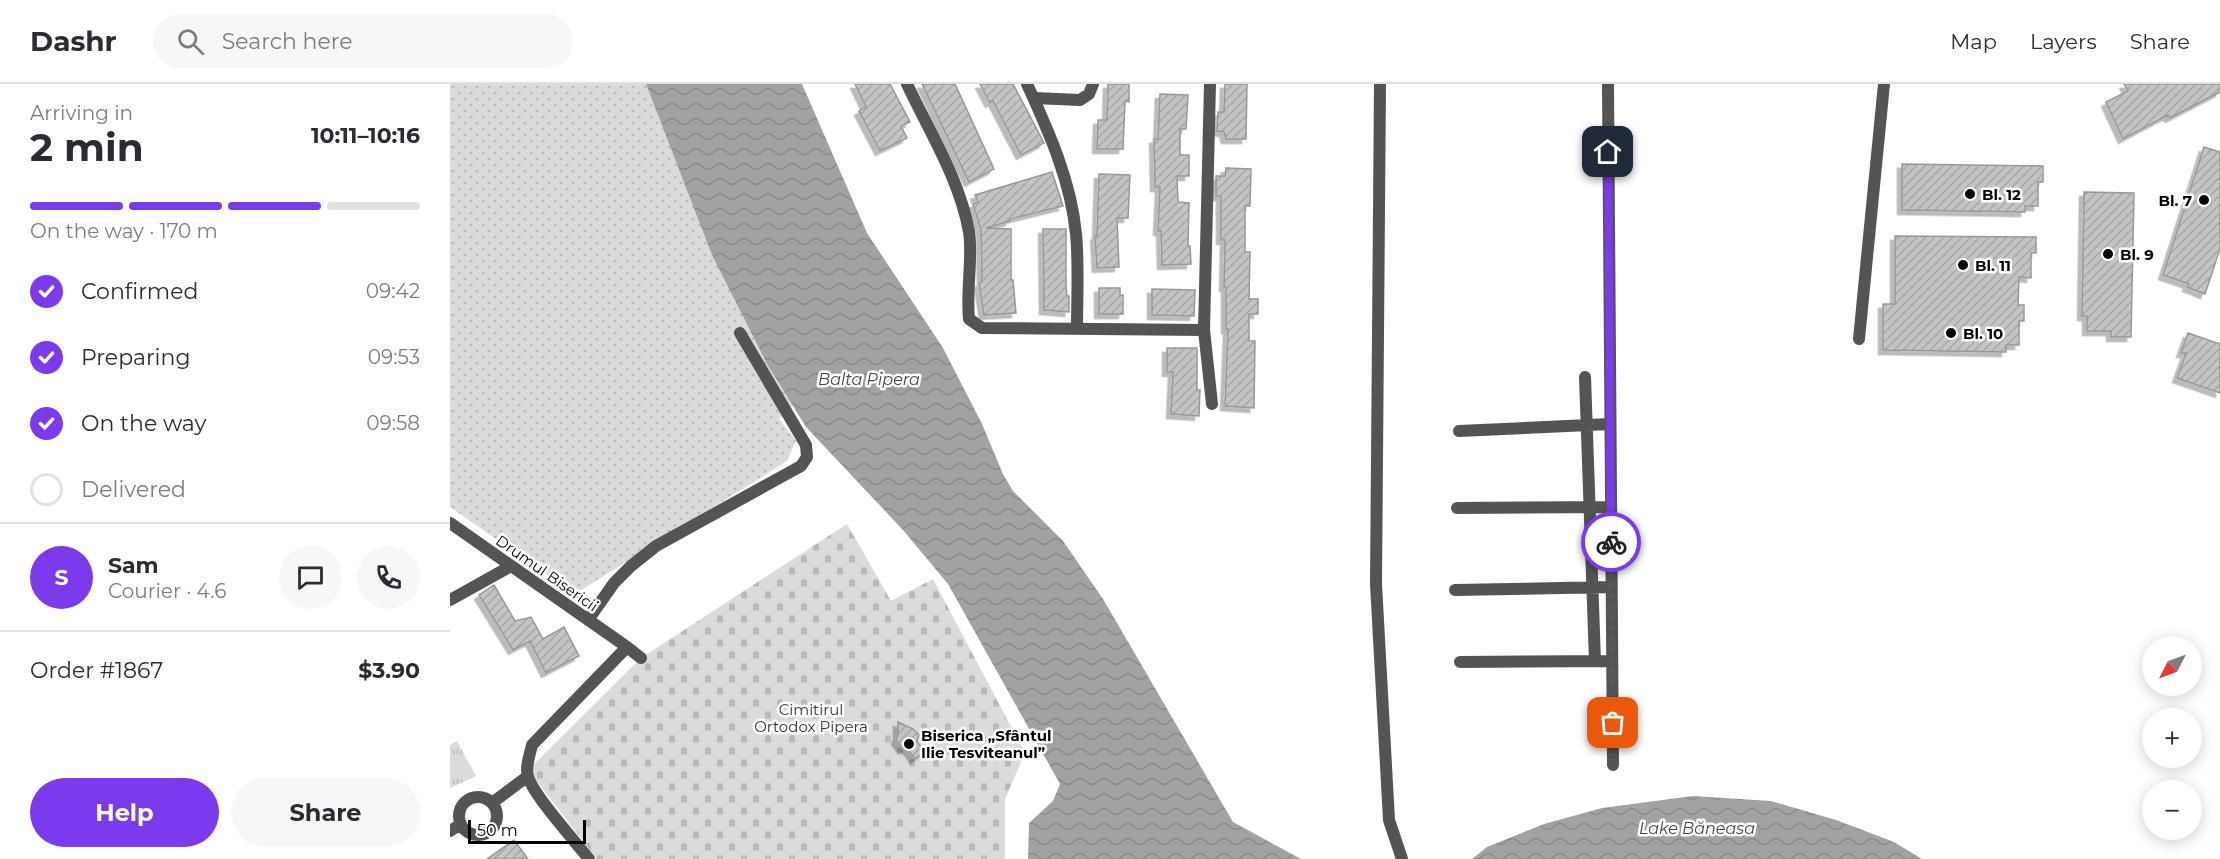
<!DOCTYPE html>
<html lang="en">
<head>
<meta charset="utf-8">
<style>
	:root { --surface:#fff; --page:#f7f7f7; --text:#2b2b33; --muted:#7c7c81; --line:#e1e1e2; --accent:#7c3aed }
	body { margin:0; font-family:Montserrat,sans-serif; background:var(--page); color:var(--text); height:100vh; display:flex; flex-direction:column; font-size:22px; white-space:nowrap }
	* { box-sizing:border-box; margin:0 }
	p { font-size:20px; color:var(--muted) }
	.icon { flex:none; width:33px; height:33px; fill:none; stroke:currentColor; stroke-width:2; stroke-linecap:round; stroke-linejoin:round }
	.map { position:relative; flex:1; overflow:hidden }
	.details { display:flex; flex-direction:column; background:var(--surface); width:450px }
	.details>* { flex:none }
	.needle { width:39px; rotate:228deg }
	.buttons { position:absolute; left:1692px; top:552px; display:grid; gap:12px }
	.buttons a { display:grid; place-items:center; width:60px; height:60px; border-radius:50%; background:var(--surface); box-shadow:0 3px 15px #0003; font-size:30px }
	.scale { position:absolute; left:18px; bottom:15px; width:118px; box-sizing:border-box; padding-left:6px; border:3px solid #000; border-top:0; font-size:16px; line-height:21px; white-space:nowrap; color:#000; -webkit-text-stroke:4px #fff; paint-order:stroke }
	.pin { position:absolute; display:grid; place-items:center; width:51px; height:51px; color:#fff; margin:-26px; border-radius:12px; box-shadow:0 3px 9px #0006 }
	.courier { position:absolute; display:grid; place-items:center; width:60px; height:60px; margin:-30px; border:4px solid #7c3aed; border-radius:50%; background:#fff; color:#222; box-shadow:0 2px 8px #0007 }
	.overview em { font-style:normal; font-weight:700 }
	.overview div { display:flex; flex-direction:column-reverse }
	.overview { display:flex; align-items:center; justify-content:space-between; height:102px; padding:0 30px }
	h1 { font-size:39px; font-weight:700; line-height:45px }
	.bar { display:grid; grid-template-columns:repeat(4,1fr); gap:9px 6px; align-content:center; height:72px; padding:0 30px }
	.bar i { height:8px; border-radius:4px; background:var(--line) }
	.bar .selected { background:var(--accent) }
	.bar p { grid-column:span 4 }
	.line { display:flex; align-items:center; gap:15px; padding:0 30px; border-top:2px solid var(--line) }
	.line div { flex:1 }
	.round { display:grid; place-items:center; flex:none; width:63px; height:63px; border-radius:32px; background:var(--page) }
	ol { padding:0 30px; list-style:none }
	li { display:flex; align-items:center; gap:18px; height:66px }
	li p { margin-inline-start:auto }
	li .icon { padding:6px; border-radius:50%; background:var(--accent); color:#fff; stroke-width:4 }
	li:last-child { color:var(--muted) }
	li i { width:33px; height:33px; border:3px solid var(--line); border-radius:50% }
	.button { display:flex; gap:12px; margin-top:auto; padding:12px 30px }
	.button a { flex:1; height:69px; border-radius:36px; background:var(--accent); color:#fff; font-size:24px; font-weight:700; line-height:69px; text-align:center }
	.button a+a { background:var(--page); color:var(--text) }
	header { display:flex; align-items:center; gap:36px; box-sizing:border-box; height:84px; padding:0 30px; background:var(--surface); border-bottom:2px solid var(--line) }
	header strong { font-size:28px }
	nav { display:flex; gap:33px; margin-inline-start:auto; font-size:21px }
	.search { width:420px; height:54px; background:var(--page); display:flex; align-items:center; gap:15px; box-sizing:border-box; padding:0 21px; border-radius:33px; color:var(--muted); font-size:22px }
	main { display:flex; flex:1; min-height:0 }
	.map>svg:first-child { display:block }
</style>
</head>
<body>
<header>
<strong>Dashr</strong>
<div class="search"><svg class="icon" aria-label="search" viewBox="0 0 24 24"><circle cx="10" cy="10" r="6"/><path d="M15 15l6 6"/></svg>Search here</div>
<nav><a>Map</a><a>Layers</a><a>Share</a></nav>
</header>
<main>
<section class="details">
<div class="overview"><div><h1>2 min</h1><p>Arriving in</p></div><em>10:11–10:16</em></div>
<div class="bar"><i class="selected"></i><i class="selected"></i><i class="selected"></i><i></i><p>On the way · 170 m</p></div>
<ol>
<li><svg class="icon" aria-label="check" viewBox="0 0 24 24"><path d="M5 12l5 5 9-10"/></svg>Confirmed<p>09:42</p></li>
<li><svg class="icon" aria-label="check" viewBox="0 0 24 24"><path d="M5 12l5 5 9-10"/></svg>Preparing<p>09:53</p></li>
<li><svg class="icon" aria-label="check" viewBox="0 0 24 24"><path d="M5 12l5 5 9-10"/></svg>On the way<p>09:58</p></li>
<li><i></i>Delivered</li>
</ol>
<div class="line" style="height:108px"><b class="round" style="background:var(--accent);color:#fff">S</b><div><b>Sam</b><p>Courier · 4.6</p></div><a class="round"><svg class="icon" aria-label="chat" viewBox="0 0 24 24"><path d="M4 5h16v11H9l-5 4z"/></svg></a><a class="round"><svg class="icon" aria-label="phone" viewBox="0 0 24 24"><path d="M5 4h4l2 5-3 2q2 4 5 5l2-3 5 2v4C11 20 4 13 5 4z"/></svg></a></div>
<div class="line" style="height:78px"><div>Order #1867</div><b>$3.90</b></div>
<div class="button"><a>Help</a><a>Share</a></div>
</section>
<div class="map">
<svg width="1770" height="775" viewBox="0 0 1770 775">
	<defs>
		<pattern id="grass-dots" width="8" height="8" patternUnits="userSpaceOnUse" patternTransform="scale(1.5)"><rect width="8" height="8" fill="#dbdbdb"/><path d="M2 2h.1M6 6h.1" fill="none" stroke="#bababa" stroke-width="1.8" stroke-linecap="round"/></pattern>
		<pattern id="cemetery-stones" width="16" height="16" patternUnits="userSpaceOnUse" patternTransform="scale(1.5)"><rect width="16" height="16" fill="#dbdbdb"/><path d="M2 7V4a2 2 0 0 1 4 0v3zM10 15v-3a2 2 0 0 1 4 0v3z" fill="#bababa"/></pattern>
		<pattern id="park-tufts" width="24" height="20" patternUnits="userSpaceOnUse" patternTransform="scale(1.5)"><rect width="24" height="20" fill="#dbdbdb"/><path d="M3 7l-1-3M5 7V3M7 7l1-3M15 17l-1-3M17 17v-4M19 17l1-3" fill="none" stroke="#bababa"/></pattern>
		<pattern id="water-waves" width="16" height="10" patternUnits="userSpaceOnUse" patternTransform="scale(1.5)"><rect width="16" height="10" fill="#a2a2a2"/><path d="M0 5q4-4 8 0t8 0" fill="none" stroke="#8a8a8a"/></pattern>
		<pattern id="building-hatch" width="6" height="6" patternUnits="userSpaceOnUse" patternTransform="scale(1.5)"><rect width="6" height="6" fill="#c4c4c4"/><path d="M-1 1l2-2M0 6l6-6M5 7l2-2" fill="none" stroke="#a7a7a7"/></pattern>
		<filter id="shadow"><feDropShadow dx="-4.5" dy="4.5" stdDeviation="0" flood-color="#0004"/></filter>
	</defs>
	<rect width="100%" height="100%" fill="#fff"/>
	<!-- grass -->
	<path fill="url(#grass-dots)" d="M0,0H196L263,171L317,280L343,321L329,335L346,357L337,377L125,510L0,423Z"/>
	<!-- cemetery -->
	<path fill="url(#cemetery-stones)" d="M397,440L441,517L483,495L575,669L555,715V775H147L78,686L191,574Z"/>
	<!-- park -->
	<path fill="url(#park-tufts)" d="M7,657L26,692L0,704V661Z"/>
	<!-- water -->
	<path fill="url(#water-waves)" d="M196,0H352L417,149L493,264L532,340L553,390L563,407L613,457L653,515L783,738L851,775H578L579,739L603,717L610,700L498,500L453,446L356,343L317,280L262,171Z
		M1243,712L1321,717L1386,736L1444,758L1472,775H1022L1037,763L1094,740L1152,724Z"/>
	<!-- building -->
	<path fill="url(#building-hatch)" stroke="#989898" stroke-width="1.5" filter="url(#shadow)" d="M405,0H440L460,38L451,42L457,54L430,67L409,27L416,23Z
		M472,0H505L544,85L519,98Z
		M530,0H563L594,59L571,71L543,17L540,19Z
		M658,0H679V18L675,17L673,65H647L648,36H657Z
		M775,0H797L796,55H776L774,48L767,47L768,28H774Z
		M1674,0H1770V8L1720,34L1718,31L1673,55L1656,18L1678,7Z
		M710,10L738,11L736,45H730V71H739V92H727L728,118L739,119L738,162H740L741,180L712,181L711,147H708L710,103H705L704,55H708Z
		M1754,63L1770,68V165L1755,210L1737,203L1739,200L1713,191Z
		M1452,80L1593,82V98H1588V122H1575V128L1452,126Z
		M776,84L801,85L800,122H795V168H800L799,215H808V230H799V257H805L804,324L775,322L778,245H776V203H774L775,156H771V112H766V92H775Z
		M602,88L613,122L560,135V137L536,144L561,145V196H563L566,229L534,231L529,199L532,198L531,146L523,120L528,118L525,111Z
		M649,90L680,91L678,134H667L669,183L647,184L645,152H647Z
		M1634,108L1684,109L1681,253H1661V247H1637V232H1632Z
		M593,145H616V202L617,212H619V228L594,226Z
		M1445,152L1586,153V169H1581V194L1569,193L1568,221H1574V237H1569V261H1556V268L1433,266V220H1445Z
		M649,204H670V211H673V230H649Z
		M702,205L745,206L744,232L702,231Z
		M1738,249L1770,260V309L1727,294L1736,269H1731Z
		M717,264H747V306H750L749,332L721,330L723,288H717Z
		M44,501L65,537L81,533L93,555L114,543L129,572L96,589L80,557L63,566L29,511Z
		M448,638L463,645L469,651L467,657L474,668L465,675L457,664H452L446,656L448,651Z
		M64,756L78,775H37Z"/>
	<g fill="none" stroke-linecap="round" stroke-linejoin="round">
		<!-- minor -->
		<path stroke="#545454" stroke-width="12" d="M457,0C479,47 510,96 519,148C523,174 516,207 519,235L532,244L754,246
			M577,0C599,48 621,97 626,150C629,181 627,213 627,243
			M760,0L754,246L762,320
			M930,0L926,500L939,736L952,775
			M1158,0L1163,681
			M584,14L630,16L639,10L643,0
			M1409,255L1434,0
			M1135,293L1145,577
			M1009,347L1160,340
			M1007,424L1161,423
			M0,439L177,563L82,661C80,670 75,683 78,693C85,713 124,756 139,775
			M1005,506L1162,503
			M0,516L61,482
			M138,536L164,499L181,482L206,462L351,382L357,373L356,361L290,249
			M177,563L191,574
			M1010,578L1162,577
			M9 732a19 19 0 1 1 38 0a19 19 0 1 1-38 0Z
			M42,719L78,692
			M0,747L11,740"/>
	</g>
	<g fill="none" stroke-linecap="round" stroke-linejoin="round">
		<!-- done -->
		<path stroke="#595959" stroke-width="6" stroke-dasharray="0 10.8" d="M1161,458L1163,639"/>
		<!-- route -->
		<path stroke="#7c3aed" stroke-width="8" d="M1158,68L1161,458"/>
	</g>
	<!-- markers -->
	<g fill="#000" stroke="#fff" stroke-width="2">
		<circle cx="1520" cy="110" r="6"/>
		<circle cx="1754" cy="116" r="6"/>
		<circle cx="1658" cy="170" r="6"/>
		<circle cx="1513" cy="181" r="6"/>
		<circle cx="1501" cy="249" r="6"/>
		<circle cx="459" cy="660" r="6"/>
	</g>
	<g text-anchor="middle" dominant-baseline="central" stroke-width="5" stroke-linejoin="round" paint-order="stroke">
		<!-- poi labels -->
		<g font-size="15" font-weight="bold" fill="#000" stroke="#fff" text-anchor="start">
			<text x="1532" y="110">Bl. 12</text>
			<text x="1742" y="116" text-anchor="end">Bl. 7</text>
			<text x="1670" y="170">Bl. 9</text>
			<text x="1525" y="181">Bl. 11</text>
			<text x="1513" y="249">Bl. 10</text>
			<text x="471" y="651">Biserica „Sfântul<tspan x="471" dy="17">Ilie Tesviteanul”</tspan></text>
		</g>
		<!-- street labels -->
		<g font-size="15" fill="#000" stroke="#fff">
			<text transform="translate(97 489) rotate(35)">Drumul Bisericii</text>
		</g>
		<!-- park labels -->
		<g font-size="15" fill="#323232" stroke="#fff">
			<text x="361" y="625">Cimitirul<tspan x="361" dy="17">Ortodox Pipera</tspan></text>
		</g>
		<!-- water labels -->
		<g font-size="16" font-style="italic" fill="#434343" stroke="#fff">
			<text x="419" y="295">Balta Pipera</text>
			<text x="1247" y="744">Lake Băneasa</text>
		</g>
	</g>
</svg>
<div class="buttons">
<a><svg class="needle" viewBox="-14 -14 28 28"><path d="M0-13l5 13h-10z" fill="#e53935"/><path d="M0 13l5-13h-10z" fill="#7c7c81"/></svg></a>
<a>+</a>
<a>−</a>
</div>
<div class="scale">50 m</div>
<div class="pin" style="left:1163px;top:639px;background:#ea580c"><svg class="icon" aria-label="bag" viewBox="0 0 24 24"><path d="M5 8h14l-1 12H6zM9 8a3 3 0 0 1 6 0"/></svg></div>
<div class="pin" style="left:1158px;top:68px;background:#1f2937"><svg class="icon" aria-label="home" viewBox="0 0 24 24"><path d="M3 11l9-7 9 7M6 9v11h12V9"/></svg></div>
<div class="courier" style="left:1161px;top:458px"><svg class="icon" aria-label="bike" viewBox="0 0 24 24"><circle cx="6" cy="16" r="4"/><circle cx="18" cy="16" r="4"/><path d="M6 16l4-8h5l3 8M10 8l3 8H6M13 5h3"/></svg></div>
</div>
</main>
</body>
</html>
